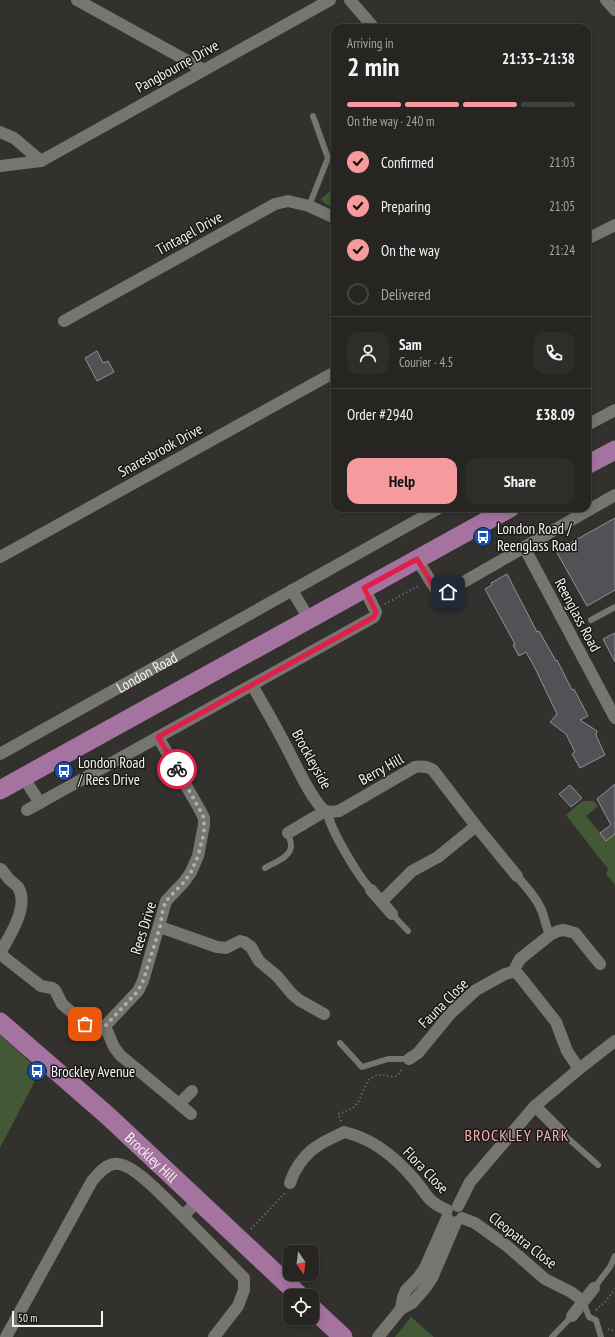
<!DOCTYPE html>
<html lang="en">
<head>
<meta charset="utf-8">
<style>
	:root { --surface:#262522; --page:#2e2d2a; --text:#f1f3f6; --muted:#a4a5a5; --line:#424240; --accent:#f59b9d }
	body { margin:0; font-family:"PT Sans Narrow",sans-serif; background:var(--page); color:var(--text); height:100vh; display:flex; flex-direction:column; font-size:15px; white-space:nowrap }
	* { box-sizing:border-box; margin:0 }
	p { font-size:13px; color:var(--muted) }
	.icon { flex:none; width:22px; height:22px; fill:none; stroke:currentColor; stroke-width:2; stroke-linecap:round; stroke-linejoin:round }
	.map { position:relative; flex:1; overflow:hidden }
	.panel { position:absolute; left:331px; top:24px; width:260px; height:488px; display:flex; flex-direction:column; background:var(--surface); border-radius:12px; box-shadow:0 2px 10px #0003,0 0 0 1px var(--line) }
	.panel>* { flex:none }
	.needle { width:26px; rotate:166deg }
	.buttons { position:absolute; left:283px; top:1245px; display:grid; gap:8px }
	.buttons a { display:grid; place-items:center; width:36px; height:36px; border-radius:8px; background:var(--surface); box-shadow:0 2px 10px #0003,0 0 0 1px var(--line); font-size:20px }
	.scale { position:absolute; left:12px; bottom:10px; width:91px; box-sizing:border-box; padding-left:4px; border:2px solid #f4f2f0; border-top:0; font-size:11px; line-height:14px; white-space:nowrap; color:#f4f2f0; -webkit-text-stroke:3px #1a1917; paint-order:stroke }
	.pin { position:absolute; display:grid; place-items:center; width:34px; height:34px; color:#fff; margin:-17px; border-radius:8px; box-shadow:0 2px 6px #0006 }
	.courier { position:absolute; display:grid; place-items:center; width:40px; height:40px; margin:-20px; border:3px solid #e11d48; border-radius:50%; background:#fff; color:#222; box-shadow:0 1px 5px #0007 }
	.head em { font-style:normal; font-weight:800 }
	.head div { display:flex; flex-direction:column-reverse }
	.head { display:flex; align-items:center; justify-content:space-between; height:68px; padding:0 16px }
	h1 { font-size:26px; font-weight:800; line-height:30px }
	.bar { display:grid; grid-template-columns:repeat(4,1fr); gap:6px 4px; align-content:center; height:48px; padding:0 16px }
	.bar i { height:5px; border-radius:3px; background:var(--line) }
	.bar .current { background:var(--accent) }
	.bar p { grid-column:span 4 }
	.line { display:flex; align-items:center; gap:10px; padding:0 16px; border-top:1px solid var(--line) }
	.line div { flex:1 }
	.round { display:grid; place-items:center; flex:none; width:42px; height:42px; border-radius:12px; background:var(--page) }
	ol { padding:0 16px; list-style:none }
	li { display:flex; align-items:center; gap:12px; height:44px }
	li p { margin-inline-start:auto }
	li .icon { padding:4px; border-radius:50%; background:var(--accent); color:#111; stroke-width:4 }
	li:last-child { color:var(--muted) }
	li i { width:22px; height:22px; border:2px solid var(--line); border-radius:50% }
	.button { display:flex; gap:8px; margin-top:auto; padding:8px 16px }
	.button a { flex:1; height:46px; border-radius:12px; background:var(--accent); color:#111; font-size:16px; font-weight:800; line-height:46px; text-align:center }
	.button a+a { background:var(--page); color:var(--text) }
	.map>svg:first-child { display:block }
</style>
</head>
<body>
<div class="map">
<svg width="615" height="1337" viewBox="0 0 615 1337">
	<rect width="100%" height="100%" fill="#33312d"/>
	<!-- green -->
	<path fill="#435834" d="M335,187V209L324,203L321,199Z
		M582,801H594L598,806L586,816L606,840L615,834V885L606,874L608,869L566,815Z
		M0,1035L40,1071L0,1148Z
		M411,1317L434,1337H395Z"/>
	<!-- building -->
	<path fill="#525155" stroke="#919095" d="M97,351L103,363L108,361L114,372L97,381L85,358Z
		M615,518V590L587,606L556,551Z
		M507,574L537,632L539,631L556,661L557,660L572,690L574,689L588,716L580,720L597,731L596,735L605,755L580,768L572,754L575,752L566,734L550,722L557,714L534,666L526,652L519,656L513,645L515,644L485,589L492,585L491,583Z
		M615,633V662L603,639Z
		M615,784V834L606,841L600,833L611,825L597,799Z
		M570,785L582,798L571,807L559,794Z"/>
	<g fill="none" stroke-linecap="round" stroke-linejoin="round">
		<!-- path -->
		<path stroke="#7c7a77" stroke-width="2" stroke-dasharray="1 3" stroke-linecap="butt" d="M385,604L420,585
			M341,1121L338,1114C344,1112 351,1110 355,1106C363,1098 363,1082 373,1077C381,1072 388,1078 397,1076L403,1068
			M251,1229L285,1193
			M596,1310L606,1301L615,1289
			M608,1329L615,1331"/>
		<!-- service -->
		<path stroke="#777570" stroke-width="6" d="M309,206L328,158L313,116
			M591,620L615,607
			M265,868C273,863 291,857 291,846C291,842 289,837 288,833
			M392,914L408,931
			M340,1043L362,1067L388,1059H409
			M562,1133L598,1165
			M594,1288L610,1267L615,1256
			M583,1301L589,1317L596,1320L601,1337
			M552,1337L572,1316"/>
		<!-- pedestrian -->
		<path stroke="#777570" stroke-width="9" d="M327,812C331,831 358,876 371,890
			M517,876C525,886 535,896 540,907C545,916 545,926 550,935"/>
		<!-- minor -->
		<g stroke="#777570" stroke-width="12">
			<path d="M77,0L204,70"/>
			<path d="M350,0L374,28"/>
			<path d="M606,0L615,10"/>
			<path d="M0,132L14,138L41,161"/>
			<path d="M0,166L41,161L330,0"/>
			<path d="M587,239L615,225"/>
			<path d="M64,321L275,204L288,201L309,206L335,218"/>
			<path d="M587,425L615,410"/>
			<path d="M524,547L615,718"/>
			<path d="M0,557L335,372"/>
			<path d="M417,559L436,590L441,593L448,591L615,495"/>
			<path d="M292,590L309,619"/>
			<path d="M252,685C264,706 277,728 288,750C296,765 312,801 325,811L288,833"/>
			<path d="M158,737L200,810L204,818V825L198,856L191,872L184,882L166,901L143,981L138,991L105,1026L114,1047L120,1055L191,1114"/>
			<path id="s1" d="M0,754L439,508"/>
			<path d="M24,778L40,803"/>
			<path d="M27,810L374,617L376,612L364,588"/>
			<path d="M325,811L331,812L339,811L415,767C422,766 427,766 433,770L476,826L517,876"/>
			<path d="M371,890L392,914"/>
			<path d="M382,901L412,871L438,857L476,826"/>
			<path d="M160,927L217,947L226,948L240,941L244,942L251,947L259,961L277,976L292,994L299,1000L324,1014"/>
			<path d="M0,953C9,937 30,906 18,887C15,884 12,882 9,879C6,876 4,872 1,869"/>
			<path d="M0,954L41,986L52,988L55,990L62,1004L85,1024L105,1026"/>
			<path d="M513,972L520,959L550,935L558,931L564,930L575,933L600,964"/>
			<path d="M409,1059L418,1053L451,1013L476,990L505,974L513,972L518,974L556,1022L567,1051L579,1069"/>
			<path d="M179,1104L192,1091"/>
			<path d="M535,1106L562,1133"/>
			<path d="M290,1183C294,1170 304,1155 316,1147C324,1141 335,1137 344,1132C372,1138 396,1158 414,1179C428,1195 426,1201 447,1210"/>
			<path d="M198,1201L183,1216L244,1278V1290L238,1306L214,1337"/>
			<path d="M458,1206L470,1182L535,1106L579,1069L615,1041"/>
			<path d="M462,1218L475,1223L507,1246L545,1279L571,1292L583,1301"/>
			<path d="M401,1309L403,1297L406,1290L418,1278L425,1268L447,1218"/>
			<path d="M572,1316L594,1288"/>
			<path d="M6,1337L92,1181C98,1174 105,1165 114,1164C133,1161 169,1203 183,1216"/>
			<path d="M378,1337L401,1309L412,1303L426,1287L432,1278L456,1222"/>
		</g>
		<!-- primary -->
		<g stroke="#a573a0" stroke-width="19">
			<path d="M587,465L615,450"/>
			<path d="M0,790L510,508"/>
			<path id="s2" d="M0,1022L108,1116L300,1296"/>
			<path d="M312,1308L343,1337"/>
		</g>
	</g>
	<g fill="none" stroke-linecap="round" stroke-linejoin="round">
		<!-- done -->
		<path stroke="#b0aeac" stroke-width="4" stroke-dasharray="0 7.2" d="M85,1024L105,1026L138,991L143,981L160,927L163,909L166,901L184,882L191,872L198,856L204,833V818L200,810L177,769"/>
		<!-- route -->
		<path stroke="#e11d48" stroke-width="5" d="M177,769L158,737L374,617L376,612L364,588L417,559L436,590L441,593L448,592"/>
	</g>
	<!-- icons -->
	<defs>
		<symbol id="bus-disc" viewBox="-11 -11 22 22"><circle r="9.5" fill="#1a4fb4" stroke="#1a1917"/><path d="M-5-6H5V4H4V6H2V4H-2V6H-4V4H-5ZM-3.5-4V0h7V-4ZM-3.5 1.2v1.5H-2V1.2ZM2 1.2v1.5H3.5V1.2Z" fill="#fff"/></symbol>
	</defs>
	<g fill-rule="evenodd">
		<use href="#bus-disc" x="472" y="526" width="22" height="22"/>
		<use href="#bus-disc" x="53" y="760" width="22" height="22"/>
		<use href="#bus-disc" x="26" y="1060" width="22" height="22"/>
	</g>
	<g text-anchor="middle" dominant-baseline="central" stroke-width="3" stroke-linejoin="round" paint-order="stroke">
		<!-- street labels -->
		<g font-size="15" fill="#f4f2f0" stroke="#1a1917">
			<text transform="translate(177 66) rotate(-29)">Pangbourne Drive</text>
			<text transform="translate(189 233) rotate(-29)">Tintagel Drive</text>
			<text transform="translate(160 450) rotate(-29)">Snaresbrook Drive</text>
			<text transform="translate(578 615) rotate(62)">Reenglass Road</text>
			<text stroke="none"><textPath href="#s1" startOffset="168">London Road</textPath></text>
			<text transform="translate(312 759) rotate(61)">Brockleyside</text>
			<text transform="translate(381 769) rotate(-29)">Berry Hill</text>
			<text transform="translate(143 928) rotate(-73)">Rees Drive</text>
			<text transform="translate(443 1003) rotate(-45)">Fauna Close</text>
			<text stroke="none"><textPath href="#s2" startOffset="203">Brockley Hill</textPath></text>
			<text transform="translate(426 1170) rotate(46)">Flora Close</text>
			<text transform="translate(523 1240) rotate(38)">Cleopatra Close</text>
		</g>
		<!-- poi labels -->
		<g font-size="15" fill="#f4f2f0" stroke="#1a1917" text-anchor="start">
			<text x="497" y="528">London Road /<tspan x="497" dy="17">Reenglass Road</tspan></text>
			<text x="78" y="762">London Road<tspan x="78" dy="17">/ Rees Drive</tspan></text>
			<text x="51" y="1071">Brockley Avenue</text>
		</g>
		<!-- neighbourhood labels -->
		<g font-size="16" letter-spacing="1" fill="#f6b2b2" stroke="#1a1917">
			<text x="517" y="1135">BROCKLEY PARK</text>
		</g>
	</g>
</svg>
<div class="buttons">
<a><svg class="needle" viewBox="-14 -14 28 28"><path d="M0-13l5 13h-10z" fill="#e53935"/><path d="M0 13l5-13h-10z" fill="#a4a5a5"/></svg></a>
<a><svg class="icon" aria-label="locate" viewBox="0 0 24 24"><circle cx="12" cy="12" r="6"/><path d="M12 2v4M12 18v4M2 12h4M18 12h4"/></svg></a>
</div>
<div class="scale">50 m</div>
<div class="pin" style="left:85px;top:1024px;background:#ea580c"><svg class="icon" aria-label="bag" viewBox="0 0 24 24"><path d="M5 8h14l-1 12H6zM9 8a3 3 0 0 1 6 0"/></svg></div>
<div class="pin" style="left:448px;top:592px;background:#1f2937"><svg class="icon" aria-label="home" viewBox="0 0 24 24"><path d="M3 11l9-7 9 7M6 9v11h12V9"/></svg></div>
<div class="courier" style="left:177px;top:769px"><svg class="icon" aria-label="bike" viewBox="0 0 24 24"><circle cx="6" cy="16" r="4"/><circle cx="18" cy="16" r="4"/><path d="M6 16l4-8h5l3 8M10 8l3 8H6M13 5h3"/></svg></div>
<section class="panel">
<div class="head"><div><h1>2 min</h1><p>Arriving in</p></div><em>21:33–21:38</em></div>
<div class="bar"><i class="current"></i><i class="current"></i><i class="current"></i><i></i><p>On the way · 240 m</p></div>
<ol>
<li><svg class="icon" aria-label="check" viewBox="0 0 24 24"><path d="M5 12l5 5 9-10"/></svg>Confirmed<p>21:03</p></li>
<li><svg class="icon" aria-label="check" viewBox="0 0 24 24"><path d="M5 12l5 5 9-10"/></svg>Preparing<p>21:05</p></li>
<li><svg class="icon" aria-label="check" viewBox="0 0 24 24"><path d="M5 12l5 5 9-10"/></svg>On the way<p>21:24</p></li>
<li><i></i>Delivered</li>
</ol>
<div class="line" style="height:72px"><a class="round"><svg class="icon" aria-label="person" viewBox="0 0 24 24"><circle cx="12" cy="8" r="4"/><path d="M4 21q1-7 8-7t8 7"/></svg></a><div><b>Sam</b><p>Courier · 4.5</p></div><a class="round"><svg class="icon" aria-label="phone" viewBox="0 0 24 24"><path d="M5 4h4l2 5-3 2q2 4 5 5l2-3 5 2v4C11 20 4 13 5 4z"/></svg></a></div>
<div class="line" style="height:52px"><div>Order #2940</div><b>£38.09</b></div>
<div class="button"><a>Help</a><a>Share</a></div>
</section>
</div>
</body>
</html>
